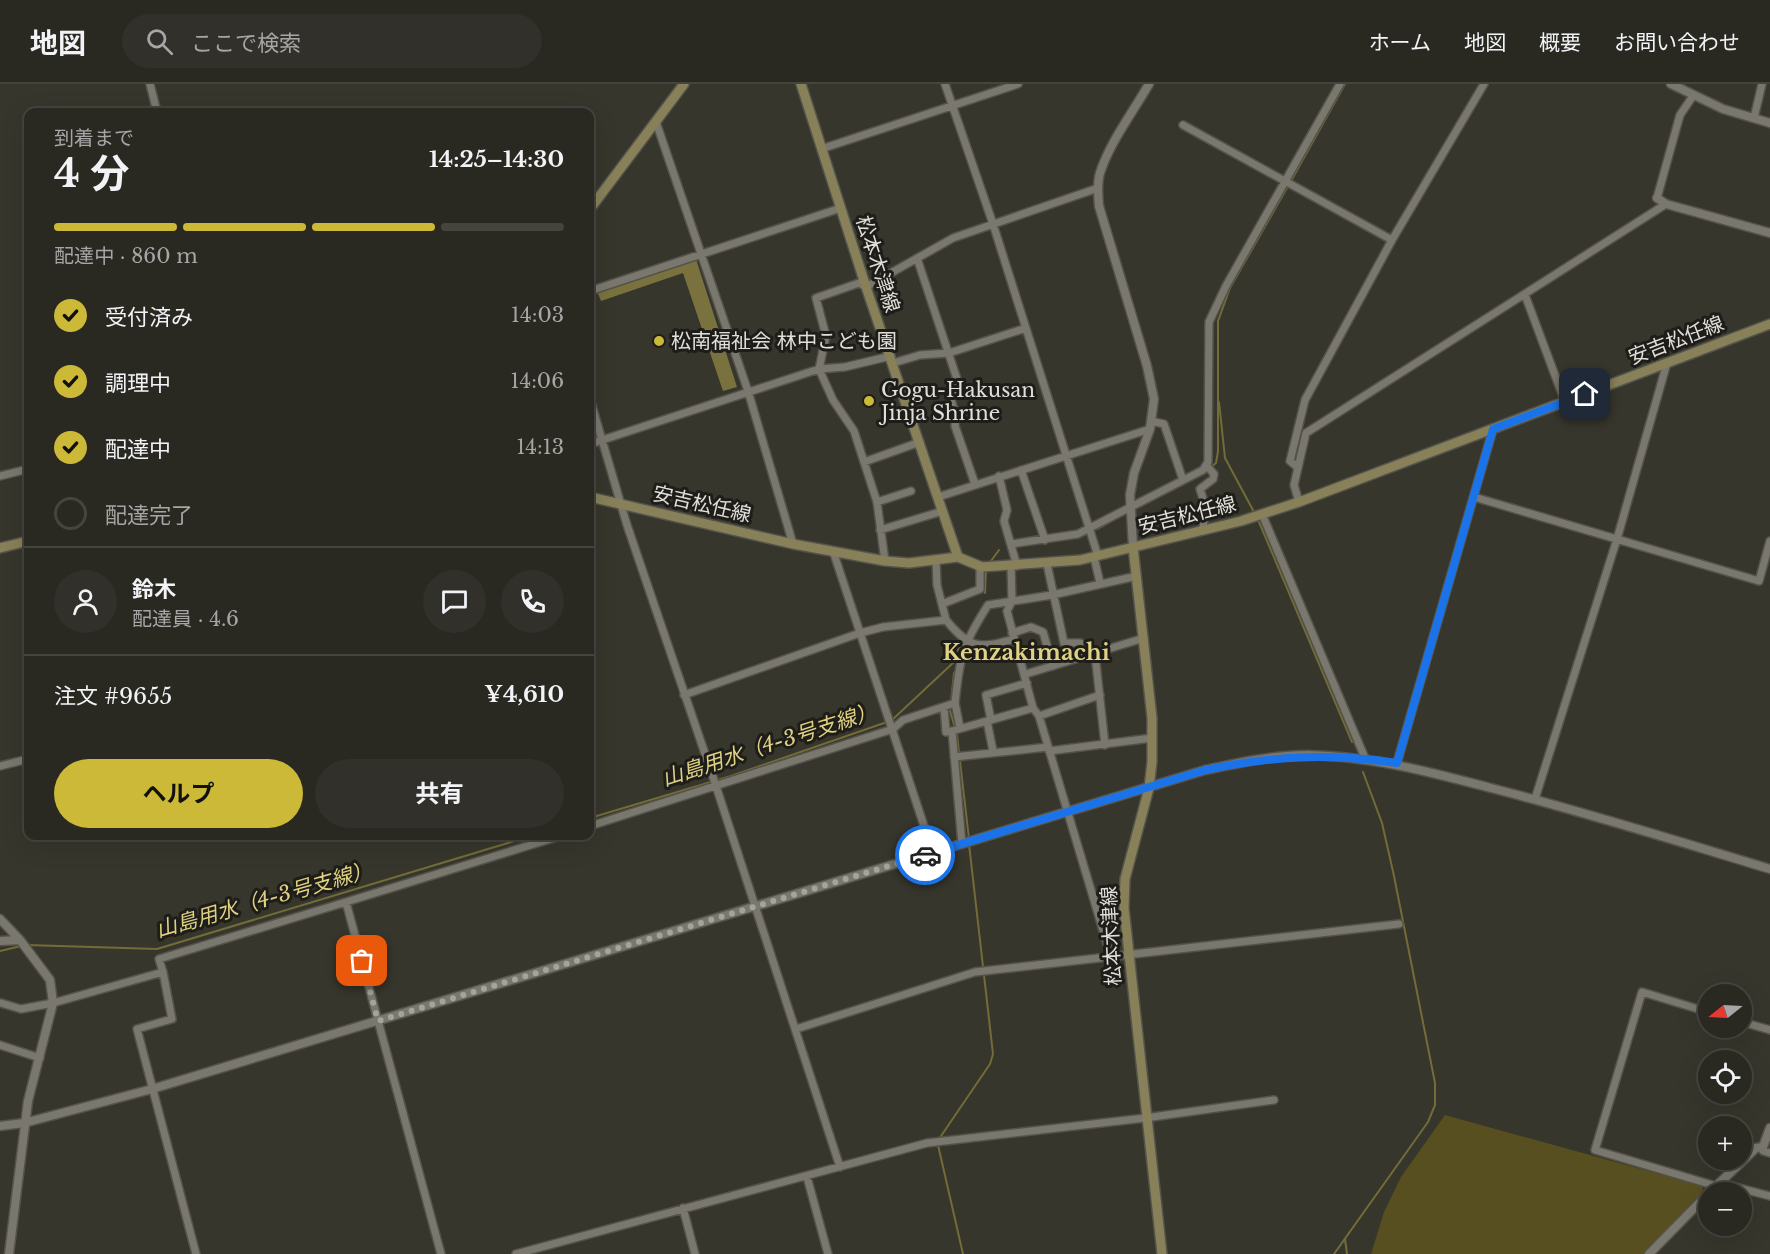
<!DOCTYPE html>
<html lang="ja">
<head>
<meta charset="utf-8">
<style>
	:root { --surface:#292821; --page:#31302a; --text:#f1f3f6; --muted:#a5a6a5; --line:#45443f; --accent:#cdb938 }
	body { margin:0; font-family:"Libre Baskerville","Noto Sans JP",serif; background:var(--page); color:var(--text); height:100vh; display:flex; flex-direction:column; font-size:22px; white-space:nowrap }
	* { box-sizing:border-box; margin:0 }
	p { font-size:20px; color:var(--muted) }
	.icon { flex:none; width:33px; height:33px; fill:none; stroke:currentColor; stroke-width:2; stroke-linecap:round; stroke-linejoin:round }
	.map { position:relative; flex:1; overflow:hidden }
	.sheet { position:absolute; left:24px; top:24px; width:570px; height:732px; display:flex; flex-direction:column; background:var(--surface); border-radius:12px; box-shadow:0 6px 24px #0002,0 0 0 2px var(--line) }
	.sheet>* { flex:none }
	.needle { width:39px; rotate:252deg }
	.tools { position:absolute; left:1698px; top:900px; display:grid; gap:12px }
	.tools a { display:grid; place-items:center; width:54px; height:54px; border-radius:50%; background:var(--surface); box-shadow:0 6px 24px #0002,0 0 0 2px var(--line); font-size:30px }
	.pin { position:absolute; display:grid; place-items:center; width:51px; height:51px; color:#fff; margin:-26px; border-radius:12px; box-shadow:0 3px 9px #0006 }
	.courier { position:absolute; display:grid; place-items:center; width:60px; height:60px; margin:-30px; border:4px solid #1a73e8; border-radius:50%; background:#fff; color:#222; box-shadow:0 2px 8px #0007 }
	.overview em { font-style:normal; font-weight:700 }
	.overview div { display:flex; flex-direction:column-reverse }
	.overview { display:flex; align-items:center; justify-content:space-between; height:102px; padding:0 30px }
	h1 { font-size:39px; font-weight:700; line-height:45px }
	.bar { display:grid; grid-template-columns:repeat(4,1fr); gap:9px 6px; align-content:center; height:72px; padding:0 30px }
	.bar i { height:8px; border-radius:4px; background:var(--line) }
	.bar .current { background:var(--accent) }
	.bar p { grid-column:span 4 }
	.line { display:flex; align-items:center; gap:15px; padding:0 30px; border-top:2px solid var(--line) }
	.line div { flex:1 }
	.round { display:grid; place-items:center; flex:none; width:63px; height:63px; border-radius:32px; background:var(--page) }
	ol { padding:0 30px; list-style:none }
	li { display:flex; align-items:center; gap:18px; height:66px }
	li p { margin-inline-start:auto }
	li .icon { padding:6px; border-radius:50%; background:var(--accent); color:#111; stroke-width:4 }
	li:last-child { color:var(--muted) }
	li i { width:33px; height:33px; border:3px solid var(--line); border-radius:50% }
	.cta { display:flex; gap:12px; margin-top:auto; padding:12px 30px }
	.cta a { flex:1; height:69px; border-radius:36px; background:var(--accent); color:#111; font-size:24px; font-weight:700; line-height:69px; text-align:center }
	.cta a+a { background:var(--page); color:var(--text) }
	header { display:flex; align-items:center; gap:36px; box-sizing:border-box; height:84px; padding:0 30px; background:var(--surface); border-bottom:2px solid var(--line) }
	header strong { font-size:28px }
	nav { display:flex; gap:33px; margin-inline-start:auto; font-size:21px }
	.search { width:420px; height:54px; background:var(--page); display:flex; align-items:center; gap:15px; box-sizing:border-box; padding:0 21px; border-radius:33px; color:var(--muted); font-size:22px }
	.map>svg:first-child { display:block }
</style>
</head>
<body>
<header>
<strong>地図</strong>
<div class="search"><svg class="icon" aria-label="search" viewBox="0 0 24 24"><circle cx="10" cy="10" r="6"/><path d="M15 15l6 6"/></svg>ここで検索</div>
<nav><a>ホーム</a><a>地図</a><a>概要</a><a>お問い合わせ</a></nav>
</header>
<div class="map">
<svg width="1770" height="1170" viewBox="0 0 1770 1170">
	<rect width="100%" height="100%" fill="#37362c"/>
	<!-- green -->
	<path fill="#574f1f" d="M1445,1031L1702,1102L1704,1110L1644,1170H1371L1384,1128L1401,1093Z"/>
	<!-- forest -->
	<path fill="#7a723e" d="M696,175L737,303L723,307L683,189L601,217L597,207Z"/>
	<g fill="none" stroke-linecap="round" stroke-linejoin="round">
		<!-- stream -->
		<path stroke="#736b38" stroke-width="2" d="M1291,97L1345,0
			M1219,318L1225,374L1254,428
			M1211,383L1216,379L1218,367V237L1230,204L1288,102
			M1133,426L1205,389
			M1259,438L1352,658
			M1097,445L1128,428
			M988,481L999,466
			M985,509L986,486
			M951,617L954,589
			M950,627L957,651L969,755
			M892,636L954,578L960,559
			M590,734L731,692L887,638
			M26,861L157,865L531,752
			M0,867L21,862
			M939,1055L990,980L993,970L969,760
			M938,1061L963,1170
			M1345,1155L1347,1170
			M1334,1170L1428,1038L1435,1021V999L1394,792L1382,739L1363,688"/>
		<defs>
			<path id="minor" d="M150,0L157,28
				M945,0L993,140L1098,472
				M1754,34L1762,0
				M656,38L748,307L793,460
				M1183,41L1392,156
				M821,65L1018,0
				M1657,114L1680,31L1693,12
				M917,174L958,298L951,316L956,332L955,342L975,400
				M590,207L841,124
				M1525,211L1565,318
				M893,279L920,271L949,269L1026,244
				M590,315L627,441L715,699L840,1083
				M1151,337L1164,340L1183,396
				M590,360L819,285L845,283L891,272
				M864,378L920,358
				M1296,382L1290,377L1305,316L1392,156L1484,0
				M1021,386L1045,456
				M0,392L28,385
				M999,392L1007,426L1004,437L1017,482
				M938,413L1150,345
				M1474,413L1759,497L1770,457
				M877,418L911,407
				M1299,418L1294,401L1306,349L1666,120
				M1262,430L1365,674
				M880,446L943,427
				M1203,446L1205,421L1200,405L1213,395L1214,390L1206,381
				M1011,460L1078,450L1203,386L1208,378L1209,238L1226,202L1340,0
				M833,467L933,769
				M1094,473L1100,499
				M885,477L877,418L854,347L833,316L819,285L826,252L816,214L859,199L866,203L953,154L1098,104
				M1047,480L1064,559H1080L1081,574
				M1011,482L1012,517L1007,527L1033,624L1039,632L1111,873
				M942,520L980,505V483
				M946,536C970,565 979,565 1014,555
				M1012,549L1031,543L1043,548L1053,582
				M1095,570L1105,661
				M1026,590L1144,554
				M684,611L860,549L883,543L946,536L937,501L936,476
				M955,619L960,644
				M944,623L946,648L952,647L962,760
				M1039,632L1100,611
				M991,636L986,611L1027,599
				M987,637L993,667
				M952,647L1033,624
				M1049,667L1152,654
				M954,673L1048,663
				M1397,679L1493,345
				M0,682L28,675
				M1535,715L1617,455L1667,279
				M590,742L893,645L903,636L955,619C960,571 962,562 988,521L1052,511L1137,492
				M346,818L560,752
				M163,888L159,875L346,818L441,1170
				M1,919L21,925L53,919L163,888L172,935L137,945L196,1170
				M1708,928L1642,908L1595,1066L1716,1102
				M1742,938L1770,946
				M796,945L975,888L1399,840
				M0,961L40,974
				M1763,1063V1067L1770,1069
				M807,1093L828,1170
				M1720,1099L1770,1112
				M683,1124L695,1170
				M516,1170L927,1059L1145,1034L1274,1016"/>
			<path id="tertiary" d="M1671,0L1723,25L1770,39
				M1657,114L1666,120L1770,149
				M1133,463L1130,411L1134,389L1150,345L1154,315L1147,282L1099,122C1098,112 1097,99 1100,89C1110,58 1133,28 1149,0
				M0,835L20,856
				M0,857L20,856L50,896L53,919L28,1017L9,1170
				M0,1042L24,1039L152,1005L1205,686C1238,679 1274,671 1308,671C1371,672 1430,688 1491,704C1585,728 1677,757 1770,785
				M1710,1108L1756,1064L1763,1063L1770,1044
				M1649,1170L1708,1110"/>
			<path id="secondary" d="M801,0L866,203L958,473
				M590,125L684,0
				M590,413L793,460L885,477L909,479L958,473L982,483L1080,476L1241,437L1299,418L1770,240
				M1133,463L1152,634V678L1149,704L1125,795L1124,824L1162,1170
				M0,464L28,457"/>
		</defs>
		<!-- minor casing -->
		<use href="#minor" stroke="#54534b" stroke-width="10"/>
		<!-- tertiary casing -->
		<use href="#tertiary" stroke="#54534b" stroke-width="11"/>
		<!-- secondary casing -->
		<use href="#secondary" stroke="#54534b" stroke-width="12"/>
		<!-- minor -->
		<use href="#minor" stroke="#7a786e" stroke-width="7"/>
		<!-- tertiary -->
		<use href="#tertiary" stroke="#7a786e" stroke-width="8"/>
		<!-- secondary -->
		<use href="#secondary" stroke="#878059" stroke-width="9"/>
	</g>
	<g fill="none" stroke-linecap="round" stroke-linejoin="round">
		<!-- done -->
		<path stroke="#a5a49c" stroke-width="6" stroke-dasharray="0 10.8" d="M362,877L378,937L925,771"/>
		<!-- route -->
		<path stroke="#1a73e8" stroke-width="8" d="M925,771L1205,686C1271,672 1330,669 1397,679L1493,345L1585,310"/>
	</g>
	<!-- markers -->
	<g fill="#cdb938" stroke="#1e1d19" stroke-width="2">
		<circle cx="659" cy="257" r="6"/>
		<circle cx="869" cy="317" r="6"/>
	</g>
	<g text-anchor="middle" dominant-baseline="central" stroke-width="6" stroke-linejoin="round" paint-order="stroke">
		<!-- street labels -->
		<g font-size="20" fill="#e0dfd9" stroke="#1e1d19">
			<text transform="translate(878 180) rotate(72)">松本木津線</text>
			<text transform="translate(1676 256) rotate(-21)">安吉松任線</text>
			<text transform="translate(702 420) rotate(13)">安吉松任線</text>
			<text transform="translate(1187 431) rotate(-14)">安吉松任線</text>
			<text transform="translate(1111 852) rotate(-93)">松本木津線</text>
		</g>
		<!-- poi labels -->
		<g font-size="20" fill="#e0dfd9" stroke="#1e1d19" text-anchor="start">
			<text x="671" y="257">松南福祉会 林中こども園</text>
			<text x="881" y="306">Gogu-Hakusan<tspan x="881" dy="23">Jinja Shrine</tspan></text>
		</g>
		<!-- water labels -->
		<g font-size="21" font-style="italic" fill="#ded181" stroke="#1e1d19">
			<text transform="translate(769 661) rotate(-18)">山島用水（4-3号支線）</text>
			<text transform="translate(264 816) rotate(-16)">山島用水（4-3号支線）</text>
		</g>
		<!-- quarter labels -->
		<g font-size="22" font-weight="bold" fill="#dfd283" stroke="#1e1d19">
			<text x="1026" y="568">Kenzakimachi</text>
		</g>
	</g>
</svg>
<div class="tools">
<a><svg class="needle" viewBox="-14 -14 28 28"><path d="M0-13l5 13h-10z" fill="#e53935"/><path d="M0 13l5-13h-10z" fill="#a5a6a5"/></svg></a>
<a><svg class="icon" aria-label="locate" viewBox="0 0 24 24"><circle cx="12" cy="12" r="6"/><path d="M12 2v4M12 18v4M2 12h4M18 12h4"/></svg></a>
<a>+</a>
<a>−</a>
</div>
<div class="pin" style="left:362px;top:877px;background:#ea580c"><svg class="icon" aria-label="bag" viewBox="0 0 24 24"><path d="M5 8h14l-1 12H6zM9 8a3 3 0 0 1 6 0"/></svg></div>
<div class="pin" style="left:1585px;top:310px;background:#1f2937"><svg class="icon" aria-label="home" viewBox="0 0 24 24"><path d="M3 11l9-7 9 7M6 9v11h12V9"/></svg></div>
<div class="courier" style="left:925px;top:771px"><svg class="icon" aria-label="car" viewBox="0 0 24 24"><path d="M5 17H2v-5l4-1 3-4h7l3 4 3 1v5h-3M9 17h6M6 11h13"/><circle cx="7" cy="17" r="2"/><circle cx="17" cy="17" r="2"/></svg></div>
<section class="sheet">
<div class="overview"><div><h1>4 分</h1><p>到着まで</p></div><em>14:25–14:30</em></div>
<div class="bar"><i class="current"></i><i class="current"></i><i class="current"></i><i></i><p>配達中 · 860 m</p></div>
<ol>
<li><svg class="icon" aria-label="check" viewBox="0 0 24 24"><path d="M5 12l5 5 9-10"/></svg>受付済み<p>14:03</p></li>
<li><svg class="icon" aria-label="check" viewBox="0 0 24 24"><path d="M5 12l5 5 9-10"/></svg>調理中<p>14:06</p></li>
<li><svg class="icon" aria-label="check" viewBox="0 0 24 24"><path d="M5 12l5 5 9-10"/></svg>配達中<p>14:13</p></li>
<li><i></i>配達完了</li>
</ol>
<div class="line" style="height:108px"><a class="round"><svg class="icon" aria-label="person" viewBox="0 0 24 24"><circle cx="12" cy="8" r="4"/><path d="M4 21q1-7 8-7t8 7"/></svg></a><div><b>鈴木</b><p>配達員 · 4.6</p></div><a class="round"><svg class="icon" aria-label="chat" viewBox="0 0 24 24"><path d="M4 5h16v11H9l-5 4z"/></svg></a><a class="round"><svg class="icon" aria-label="phone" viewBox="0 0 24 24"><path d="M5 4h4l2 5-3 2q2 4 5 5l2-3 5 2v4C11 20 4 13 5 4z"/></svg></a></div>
<div class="line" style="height:78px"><div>注文 #9655</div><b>¥4,610</b></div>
<div class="cta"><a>ヘルプ</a><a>共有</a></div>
</section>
</div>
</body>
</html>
